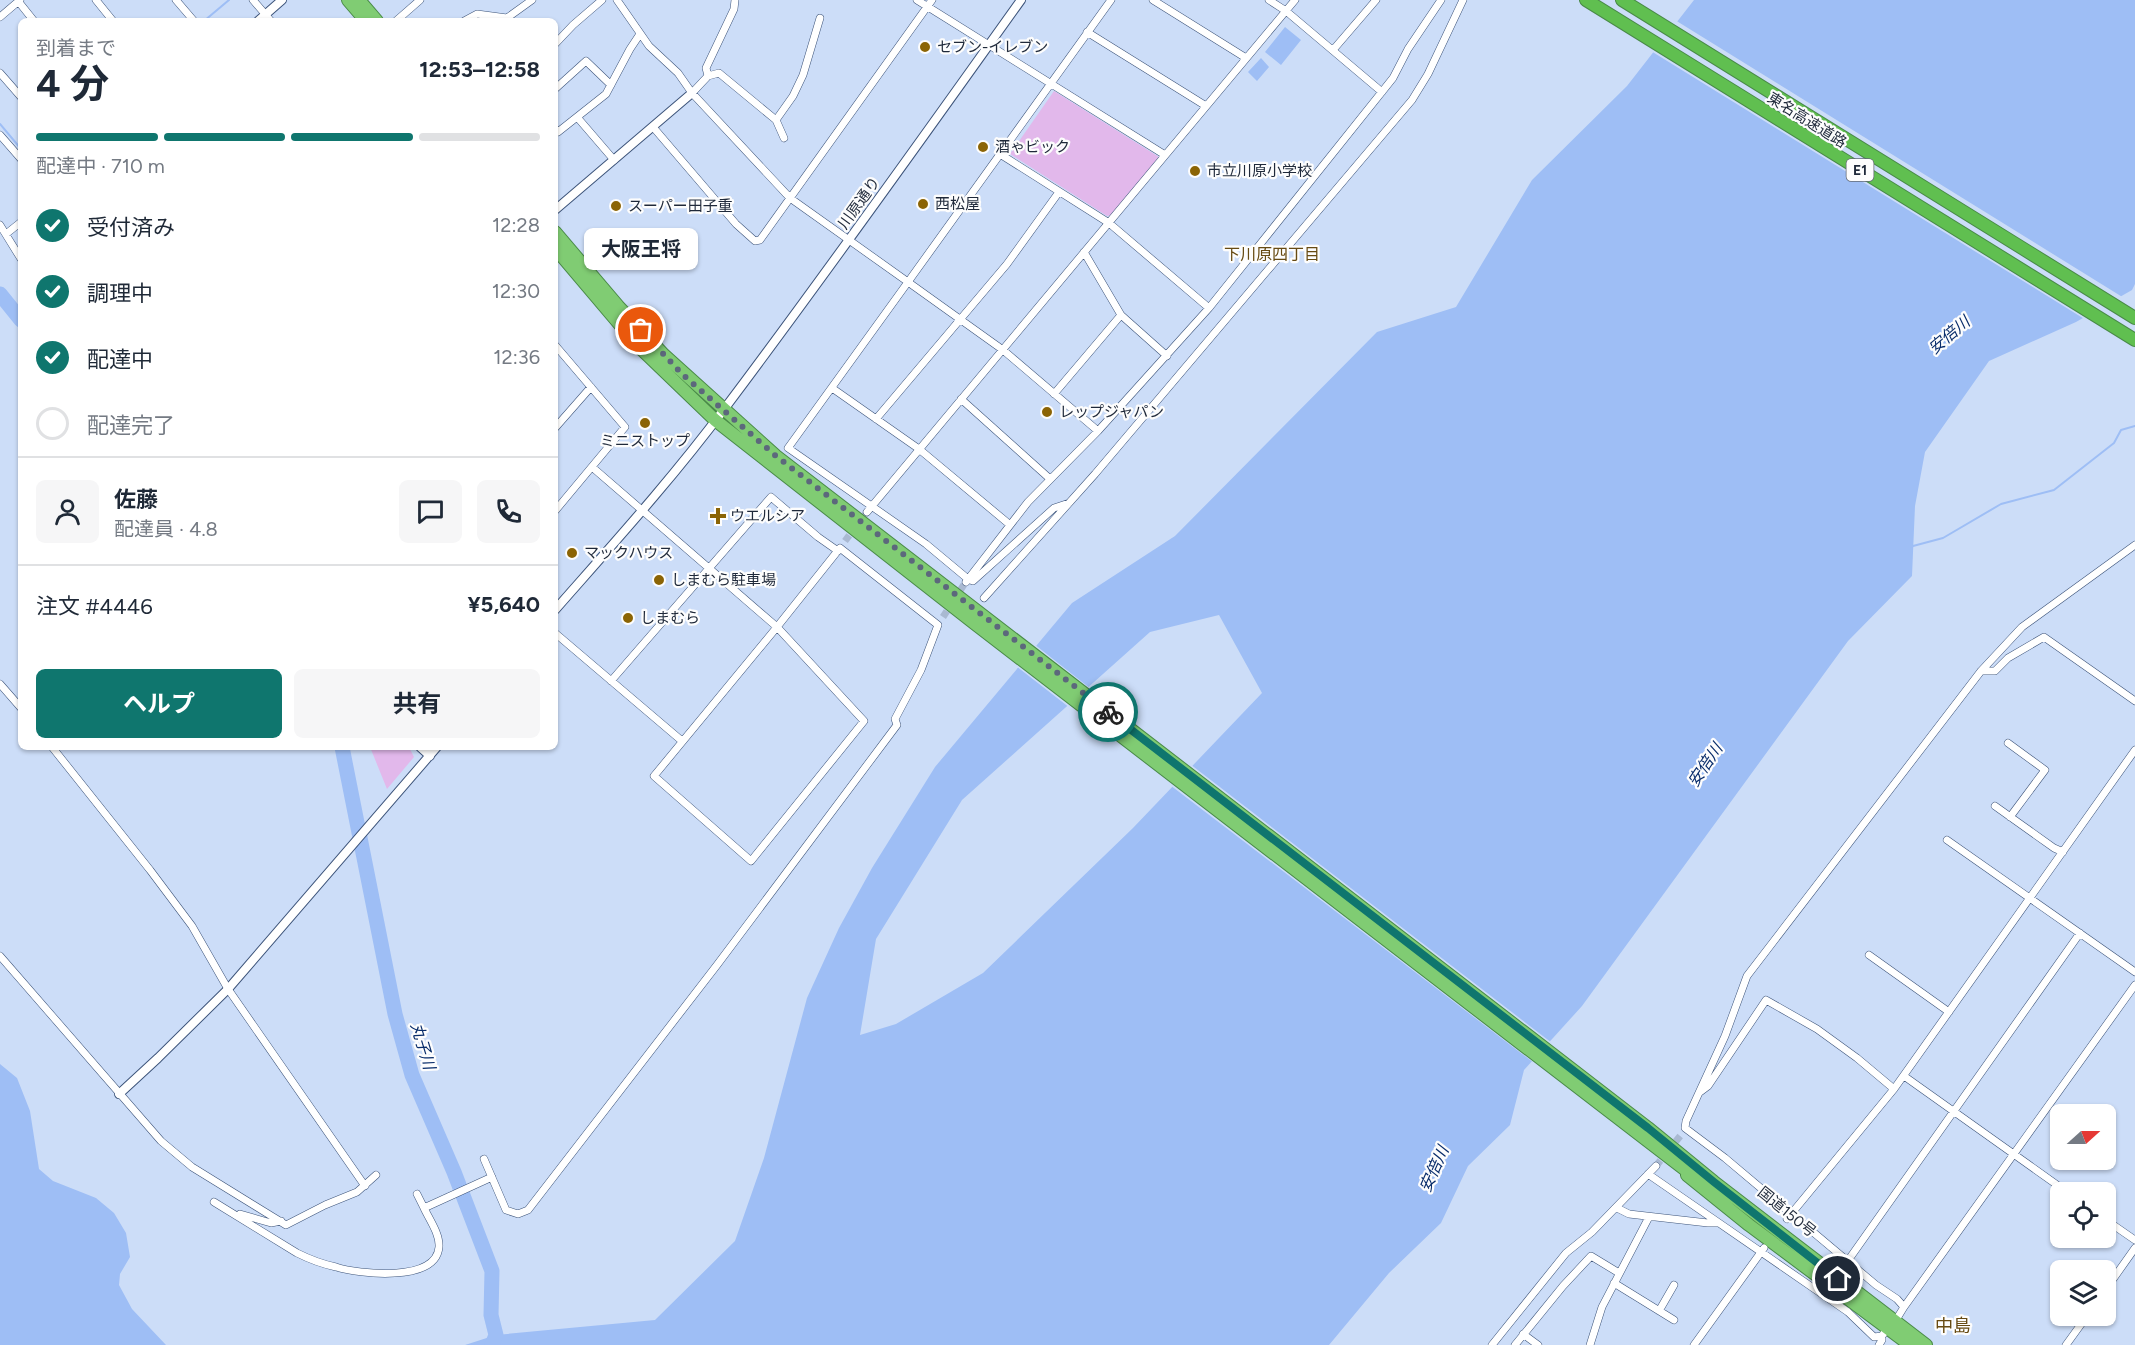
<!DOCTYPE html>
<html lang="ja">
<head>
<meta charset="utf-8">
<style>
	:root { --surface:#fff; --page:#f6f6f7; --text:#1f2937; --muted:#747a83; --line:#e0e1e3; --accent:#0f766e }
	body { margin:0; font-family:Figtree,"Noto Sans JP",sans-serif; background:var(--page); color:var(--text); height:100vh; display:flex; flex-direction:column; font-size:22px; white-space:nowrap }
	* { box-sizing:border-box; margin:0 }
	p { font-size:20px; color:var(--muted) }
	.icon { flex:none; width:33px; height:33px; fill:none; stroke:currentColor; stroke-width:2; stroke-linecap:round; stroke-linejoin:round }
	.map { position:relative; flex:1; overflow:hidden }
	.sheet { position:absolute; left:18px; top:18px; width:540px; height:732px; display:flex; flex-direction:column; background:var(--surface); border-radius:9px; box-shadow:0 2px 4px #0004 }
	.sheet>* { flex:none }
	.needle { width:39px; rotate:69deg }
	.tools { position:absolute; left:2050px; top:1104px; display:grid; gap:12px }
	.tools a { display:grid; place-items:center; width:66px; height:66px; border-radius:9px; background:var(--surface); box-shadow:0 2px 4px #0004; font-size:30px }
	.pin { position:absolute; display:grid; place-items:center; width:51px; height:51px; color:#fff; margin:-26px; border:3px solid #fff; border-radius:50%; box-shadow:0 2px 6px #0007 }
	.courier { position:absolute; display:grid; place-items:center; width:60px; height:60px; margin:-30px; border:4px solid #0f766e; border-radius:50%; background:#fff; color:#222; box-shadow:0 2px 8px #0007 }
	.bubble { position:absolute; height:42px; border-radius:9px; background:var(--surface); box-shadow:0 2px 4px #0004; font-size:20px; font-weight:700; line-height:42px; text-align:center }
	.head em { font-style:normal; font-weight:700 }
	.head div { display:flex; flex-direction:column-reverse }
	.head { display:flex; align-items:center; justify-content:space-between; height:102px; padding:0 18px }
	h1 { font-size:39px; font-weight:700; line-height:45px }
	.bar { display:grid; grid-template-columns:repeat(4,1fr); gap:9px 6px; align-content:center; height:72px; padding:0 18px }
	.bar i { height:8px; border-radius:4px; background:var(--line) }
	.bar .selected { background:var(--accent) }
	.bar p { grid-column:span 4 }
	.line { display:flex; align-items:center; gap:15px; padding:0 18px; border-top:2px solid var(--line) }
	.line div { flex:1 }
	.round { display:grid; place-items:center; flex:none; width:63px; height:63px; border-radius:9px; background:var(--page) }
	ol { padding:0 18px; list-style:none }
	li { display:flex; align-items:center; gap:18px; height:66px }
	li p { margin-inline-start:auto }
	li .icon { padding:6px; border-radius:50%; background:var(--accent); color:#fff; stroke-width:4 }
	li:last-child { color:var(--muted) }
	li i { width:33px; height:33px; border:3px solid var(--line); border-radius:50% }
	.primary-button { display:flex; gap:12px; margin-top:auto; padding:12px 18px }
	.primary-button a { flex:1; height:69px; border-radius:9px; background:var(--accent); color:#fff; font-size:24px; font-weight:700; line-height:69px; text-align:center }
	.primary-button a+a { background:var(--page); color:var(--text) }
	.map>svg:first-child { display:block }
</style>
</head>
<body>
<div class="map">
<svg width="2135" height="1345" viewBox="0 0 2135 1345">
	<rect width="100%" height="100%" fill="#ccddf8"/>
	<!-- green -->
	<path fill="#e2b8eb" d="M1054,91L1159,157L1112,215L1107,216L1010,154Z
		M370,747H409L414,757L387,789Z"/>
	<!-- water -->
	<path fill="#9ebef5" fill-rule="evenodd" d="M1694,0H2135V284L2132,290L2076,322L1989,361L1925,452L1915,506L1912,576L1848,641L1582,1006L1524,1070L1510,1125L1468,1166L1441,1223L1389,1273L1329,1345H465L496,1335L655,1320L735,1241L764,1158L807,998L839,928L872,868L935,767L1072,603L1175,536L1377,332L1456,307L1532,180L1627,86ZM1219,615L1262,693L1133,828L983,973L896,1024L860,1035L876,939L962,800L1150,632Z
		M1285,27L1301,40L1281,65L1265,52Z
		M1261,58L1269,67L1257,81L1248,72Z
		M0,1064L17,1078L30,1111L39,1169L53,1181L96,1198L114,1213L126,1233L130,1257L120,1274L119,1285L132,1309L166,1345H0Z"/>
	<!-- pier -->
	<path fill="#ccddf8" d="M1675,20L2124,298L2086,320L1651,51Z
		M1034,644L1091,689L1070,708L1016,666Z
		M1190,764L1552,1043L1534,1063L1170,785Z"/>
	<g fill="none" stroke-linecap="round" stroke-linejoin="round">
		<!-- stream -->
		<path stroke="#9ebef5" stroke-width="2" d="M204,21L229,0
			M0,124L21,149
			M1911,547L1913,546L1943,538L2001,504L2054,490L2114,443L2121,430L2135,426"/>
		<!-- river -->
		<path stroke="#9ebef5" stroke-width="15" d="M0,294L21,320
			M342,747L395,1014L412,1075L454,1172L492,1271L491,1315L496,1335L492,1345"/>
		<!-- minor-tunnel -->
		<path stroke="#a9b9d2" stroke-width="7" stroke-dasharray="7 3.5" stroke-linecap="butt" d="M845,541L867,512
			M943,617L965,583
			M1656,1166L1681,1135"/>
		<defs>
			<path id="minor" d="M96,0L113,21
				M176,0L194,21
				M253,0L271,21
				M617,0L649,46L678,73L692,93L790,198L908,282L788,448L926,544L968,579L973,581L1054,508L1069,503
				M917,0L1165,155
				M1153,0L1246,58
				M1269,0L1286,11L1382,92
				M18,1L34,21
				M0,17L20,0
				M396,21L420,0
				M464,21L477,14L507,18L532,0
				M1087,32L1206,106
				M555,44L573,25L602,0
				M1333,50L1376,0
				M0,73L21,97
				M708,76L706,68L734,9L735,0
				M555,89L586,61L611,85
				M692,93L708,76L719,73L776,120L784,138
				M577,117L614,160
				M776,120L793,96L803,75L820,18
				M653,127L736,224L755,241L760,240L932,0
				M555,129L558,132L606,94L630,49L640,34
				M0,135L21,159
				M1000,154L1109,223L1209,308
				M0,225L21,259
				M6,234L21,222
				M1084,252L1121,315L1167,356
				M555,345L625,427L555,511
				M832,388L919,449L1009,524
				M1054,394L1121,315
				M961,399L1049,478
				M876,419L1007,264L1059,192
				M555,428L591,387
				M1098,431L1003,350L908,282L1111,0
				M867,512L1295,0
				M966,582L1028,502L1098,431L1209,308L1393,78L1408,49L1441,0
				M984,598L1095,474L1412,100L1428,74L1463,0
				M555,633L682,741
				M1981,671H1995L2008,658L2044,637L2135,701
				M611,681L771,497L818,537L838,551
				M0,684L21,708
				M2008,743L2045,770L2010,817
				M52,747L150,870L192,926L228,989L365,1186
				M1995,806L2054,848L2063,852
				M1947,840L2135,972
				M1869,955L1949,1012
				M0,956L161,1141L192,1167L286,1225L325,1205L357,1192L376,1175
				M1904,1076L2067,1192
				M1700,1092L1708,1086L1766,1000L1817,1029L1857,1058L1894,1089
				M484,1159L506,1210L518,1214L528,1210L717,965L897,725L895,719L921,670L938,625L840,548L777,627L654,776L751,861L864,721L777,627L592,467
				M1648,1174L1848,1312L1874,1337L1882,1336L1888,1327
				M417,1194L424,1208
				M214,1202L297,1253C309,1259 322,1264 336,1267C358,1274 436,1283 439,1247C440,1234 429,1219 424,1208L492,1177
				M1617,1208L1629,1214L1708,1223H1718
				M240,1214L271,1223L281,1221
				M1787,1219L1894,1089L2135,750
				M2106,1220L2135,1240
				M1847,1262L2080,933
				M1614,1283L1674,1320
				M2106,1289L2135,1248
				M1904,1307L2135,985
				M1659,1311L1674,1285
				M1896,1320L1904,1307L1897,1299L1876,1285L1725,1158L1685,1128L1686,1121L1725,1036L1747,976L1981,671L2022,627L2135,545
				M1523,1334L1538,1345
				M1492,1345L1566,1253L1592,1232L1656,1166
				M1515,1345L1563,1286L1591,1256L1619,1273
				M1590,1345L1602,1307L1649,1217
				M1694,1345L1764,1248
				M1879,1345L1882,1340V1336
				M2066,1345L2087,1316"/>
			<path id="tertiary" d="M258,21L282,0
				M555,210L692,93
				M555,610C613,544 672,479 725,408C826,274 923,137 1021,0
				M420,747L430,756
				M119,1094L158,1058L228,989L437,747"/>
			<path id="trunk" d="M348,0L366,21
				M359,0L377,21
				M555,232L618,306L664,355L776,456L1648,1128L1714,1182L1926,1345
				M555,248L638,346L715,420L974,623L1696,1178
				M1687,1175L1749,1225L1910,1345"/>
			<path id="motorway" d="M1586,0L2135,340
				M1622,0L2135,318"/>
		</defs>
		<!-- minor casing -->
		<use href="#minor" stroke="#3d547a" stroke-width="8"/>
		<!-- tertiary casing -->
		<use href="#tertiary" stroke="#3d547a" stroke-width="10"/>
		<!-- trunk casing -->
		<use href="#trunk" stroke="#498a48" stroke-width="14"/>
		<!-- motorway casing -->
		<use href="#motorway" stroke="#498a48" stroke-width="14"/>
		<!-- minor -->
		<use href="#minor" stroke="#fff" stroke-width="7"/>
		<!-- tertiary -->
		<use href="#tertiary" stroke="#fff" stroke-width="8"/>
		<!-- trunk -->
		<use href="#trunk" stroke="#80cc73" stroke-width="12"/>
		<!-- motorway -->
		<use href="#motorway" stroke="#60bf50" stroke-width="12"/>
	</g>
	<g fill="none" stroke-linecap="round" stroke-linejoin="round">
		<!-- done -->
		<path stroke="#5c687c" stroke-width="6" stroke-dasharray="0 10.8" d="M641,330L682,374L776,456L1108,712"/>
		<!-- route -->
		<path stroke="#0f766e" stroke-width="8" d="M1108,712L1648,1128L1714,1182L1838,1279"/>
	</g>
	<!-- markers -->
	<g fill="#8b6405" stroke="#fdfdfd" stroke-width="2">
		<circle cx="925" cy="47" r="6"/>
		<circle cx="983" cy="147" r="6"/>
		<circle cx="1195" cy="171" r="6"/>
		<circle cx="923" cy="204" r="6"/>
		<circle cx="616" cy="206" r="6"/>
		<circle cx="1047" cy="412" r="6"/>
		<circle cx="645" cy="423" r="6"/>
		<path d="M715 507h6v6h6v6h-6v6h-6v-6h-6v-6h6z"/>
		<circle cx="572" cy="553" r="6"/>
		<circle cx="659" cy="580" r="6"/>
		<circle cx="628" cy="618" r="6"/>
	</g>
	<g text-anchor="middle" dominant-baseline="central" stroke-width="4.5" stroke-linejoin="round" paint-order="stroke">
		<!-- shield labels -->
		<rect fill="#fdfdfd" stroke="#626974" stroke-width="1.5" x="1846.5" y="159" width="27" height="22" rx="4.5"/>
		<g font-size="14" font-weight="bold" fill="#1f293a">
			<text x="1860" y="170">E1</text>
		</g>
		<!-- poi labels -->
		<g font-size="15" fill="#1f293a" stroke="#fdfdfd" text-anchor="start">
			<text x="937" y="47">セブン-イレブン</text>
			<text x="995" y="147">酒ゃビック</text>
			<text x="1207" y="171">市立川原小学校</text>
			<text x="935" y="204">西松屋</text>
			<text x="628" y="206">スーパー田子重</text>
			<text x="1059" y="412">レップジャパン</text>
			<text x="645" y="441" text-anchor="middle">ミニストップ</text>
			<text x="730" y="516">ウエルシア</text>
			<text x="584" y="553">マックハウス</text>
			<text x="671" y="580">しまむら駐車場</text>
			<text x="640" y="618">しまむら</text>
		</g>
		<!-- street labels -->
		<g font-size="15" fill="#1f293a" stroke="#fdfdfd">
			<text transform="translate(1807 120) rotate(32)">東名高速道路</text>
			<text transform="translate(859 203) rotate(-54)">川原通り</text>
			<text transform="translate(1787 1212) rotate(39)">国道150号</text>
		</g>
		<!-- neighbourhood labels -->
		<g font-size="16" fill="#674b13" stroke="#fdfdfd">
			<text x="1272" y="254">下川原四丁目</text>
		</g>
		<!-- water labels -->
		<g font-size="16" font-style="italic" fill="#092d6b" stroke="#fdfdfd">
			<text transform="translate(1949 335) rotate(-40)">安倍川</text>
			<text transform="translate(1705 765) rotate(-56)">安倍川</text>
			<text transform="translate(423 1046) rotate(73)">丸子川</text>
			<text transform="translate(1434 1169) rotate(-66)">安倍川</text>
		</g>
		<!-- quarter labels -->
		<g font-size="18" fill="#674b13" stroke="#fdfdfd">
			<text x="1953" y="1326">中島</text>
		</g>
	</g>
</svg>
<div class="tools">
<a><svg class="needle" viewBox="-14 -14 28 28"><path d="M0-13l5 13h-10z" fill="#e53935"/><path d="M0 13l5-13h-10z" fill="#747a83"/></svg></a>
<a><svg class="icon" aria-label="locate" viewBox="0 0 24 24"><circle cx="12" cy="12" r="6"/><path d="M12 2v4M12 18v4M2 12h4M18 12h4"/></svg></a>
<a><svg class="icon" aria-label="layers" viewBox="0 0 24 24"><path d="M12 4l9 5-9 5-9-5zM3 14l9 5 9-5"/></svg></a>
</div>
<div class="pin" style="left:641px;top:330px;background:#ea580c"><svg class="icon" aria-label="bag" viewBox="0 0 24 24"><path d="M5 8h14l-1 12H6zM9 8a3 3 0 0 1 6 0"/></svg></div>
<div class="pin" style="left:1838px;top:1279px;background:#1f2937"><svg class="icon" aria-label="home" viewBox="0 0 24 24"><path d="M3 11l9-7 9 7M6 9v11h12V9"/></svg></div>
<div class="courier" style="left:1108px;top:712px"><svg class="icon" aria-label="bike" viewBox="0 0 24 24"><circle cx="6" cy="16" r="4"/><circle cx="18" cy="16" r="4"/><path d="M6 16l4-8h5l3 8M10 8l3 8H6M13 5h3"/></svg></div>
<div class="bubble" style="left:584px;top:228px;width:114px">大阪王将</div>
<section class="sheet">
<div class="head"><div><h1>4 分</h1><p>到着まで</p></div><em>12:53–12:58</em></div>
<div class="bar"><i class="selected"></i><i class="selected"></i><i class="selected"></i><i></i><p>配達中 · 710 m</p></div>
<ol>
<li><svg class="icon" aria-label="check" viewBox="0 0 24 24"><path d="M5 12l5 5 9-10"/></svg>受付済み<p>12:28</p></li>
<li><svg class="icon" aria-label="check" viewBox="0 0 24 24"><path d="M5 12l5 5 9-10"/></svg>調理中<p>12:30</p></li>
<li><svg class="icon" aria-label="check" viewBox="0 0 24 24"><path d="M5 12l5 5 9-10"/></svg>配達中<p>12:36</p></li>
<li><i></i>配達完了</li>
</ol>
<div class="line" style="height:108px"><a class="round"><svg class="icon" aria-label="person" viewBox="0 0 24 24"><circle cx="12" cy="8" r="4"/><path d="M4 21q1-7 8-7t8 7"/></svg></a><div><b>佐藤</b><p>配達員 · 4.8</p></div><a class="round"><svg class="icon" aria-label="chat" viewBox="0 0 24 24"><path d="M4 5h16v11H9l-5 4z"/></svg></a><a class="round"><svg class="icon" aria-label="phone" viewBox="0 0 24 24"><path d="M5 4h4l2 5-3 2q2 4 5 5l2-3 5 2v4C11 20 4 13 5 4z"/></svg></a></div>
<div class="line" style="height:78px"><div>注文 #4446</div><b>¥5,640</b></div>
<div class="primary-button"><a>ヘルプ</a><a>共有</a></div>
</section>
</div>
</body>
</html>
